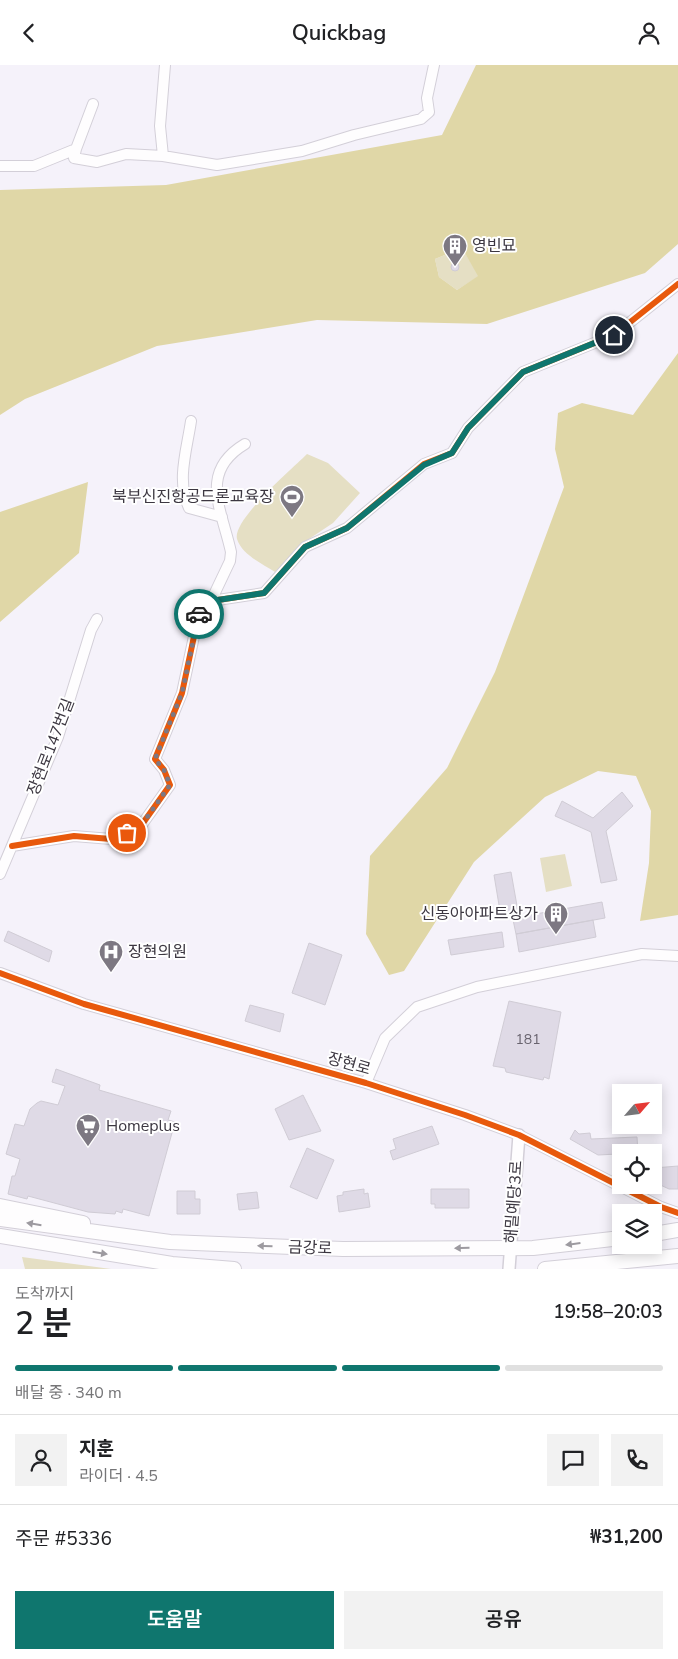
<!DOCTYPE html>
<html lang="ko">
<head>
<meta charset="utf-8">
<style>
	:root { --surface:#fff; --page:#f2f2f2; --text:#202124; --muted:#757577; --line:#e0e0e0; --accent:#0f766e }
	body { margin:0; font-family:"Nunito Sans","Noto Sans KR",sans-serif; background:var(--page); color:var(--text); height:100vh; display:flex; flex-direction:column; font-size:19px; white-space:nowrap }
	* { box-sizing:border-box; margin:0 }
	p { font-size:16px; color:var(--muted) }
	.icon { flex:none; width:28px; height:28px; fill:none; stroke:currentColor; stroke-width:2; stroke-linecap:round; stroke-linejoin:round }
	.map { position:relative; height:1204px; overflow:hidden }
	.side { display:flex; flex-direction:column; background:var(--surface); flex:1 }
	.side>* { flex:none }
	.needle { width:32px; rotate:62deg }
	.tools { position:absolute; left:612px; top:1019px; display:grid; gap:10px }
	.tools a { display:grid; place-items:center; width:50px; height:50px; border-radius:0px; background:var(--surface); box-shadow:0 2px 12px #0003; font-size:25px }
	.pin { position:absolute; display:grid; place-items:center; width:42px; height:42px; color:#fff; margin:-21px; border:2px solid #fff; border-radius:50%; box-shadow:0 1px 5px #0007 }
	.courier { position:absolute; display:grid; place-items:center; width:50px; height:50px; margin:-25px; border:4px solid #0f766e; border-radius:50%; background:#fff; color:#222; box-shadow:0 1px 6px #0007 }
	.summary em { font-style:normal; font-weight:600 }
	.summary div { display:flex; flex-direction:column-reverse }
	.summary { display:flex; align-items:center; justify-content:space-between; height:85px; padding:0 15px }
	h1 { font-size:32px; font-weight:600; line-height:38px }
	.bar { display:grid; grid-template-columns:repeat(4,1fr); gap:8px 5px; align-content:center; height:60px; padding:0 15px }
	.bar i { height:6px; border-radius:4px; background:var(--line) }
	.bar .on { background:var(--accent) }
	.bar p { grid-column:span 4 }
	.line { display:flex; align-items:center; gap:12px; padding:0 15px; border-top:1px solid var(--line) }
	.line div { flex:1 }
	.round { display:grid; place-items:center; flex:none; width:52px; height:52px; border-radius:0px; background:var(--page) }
	.button { display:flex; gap:10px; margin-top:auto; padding:10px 15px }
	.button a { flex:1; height:58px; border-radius:0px; background:var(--accent); color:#fff; font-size:20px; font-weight:600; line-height:58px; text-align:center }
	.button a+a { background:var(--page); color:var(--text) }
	header { display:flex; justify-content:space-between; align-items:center; height:65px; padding:0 15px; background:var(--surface); font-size:22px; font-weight:600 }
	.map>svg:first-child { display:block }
</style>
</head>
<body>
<header><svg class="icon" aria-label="back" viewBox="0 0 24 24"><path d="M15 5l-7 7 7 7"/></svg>Quickbag<svg class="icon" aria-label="person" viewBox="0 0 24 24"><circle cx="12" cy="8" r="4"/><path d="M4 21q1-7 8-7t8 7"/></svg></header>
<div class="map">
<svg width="678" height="1204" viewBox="0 0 678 1204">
	<rect width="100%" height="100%" fill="#f5f2fa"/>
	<!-- green -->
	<path fill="#e5dfc4" d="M462,183L479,211L457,225L439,212L435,194Z
		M307,389L328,398L360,428L333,458L303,478L275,507C263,499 242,490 237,474C232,455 293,403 307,389Z
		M565,789L572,821L546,827L540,793Z
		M22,1192L111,1204H25Z"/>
	<!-- forest -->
	<path fill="#e0d7a7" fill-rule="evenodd" d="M476,0H678V179L645,208L487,259L317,255L157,281L25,334L0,350V125L166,120L442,70ZM462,183L478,211L457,225L439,212L435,194Z
		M678,288V850L640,856L649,798L651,746L636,711L598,706L545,732L474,797L404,906L389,910L366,869L370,791L447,703L495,607L564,422L555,384L558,348L582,338L633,350Z
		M88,417L79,488L0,557V447Z"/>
	<!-- building -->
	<path fill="#dfdae6" stroke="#d0ccd5" d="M451 202a4 4 0 1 1 8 0a4 4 0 1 1-8 0Z
		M622,727L633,741L606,766L617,815L601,818L591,767L555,751L562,736L593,753Z
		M511,807L519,852L602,837L605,853L516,869L512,850L501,852L494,810Z
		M593,855L596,872L519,887L516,869Z
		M8,866L52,886L49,897L4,876Z
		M502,867L504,882L451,890L448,875Z
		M309,878L342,890L325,940L292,928Z
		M509,936L561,947L549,1014L544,1012L543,1015L506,1007L505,1003L493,1001Z
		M250,940L284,949L280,967L245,956Z
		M56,1004L100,1020L99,1025L171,1046L168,1055L175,1057L149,1151L123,1144L122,1148L116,1146L115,1149L88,1147L28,1131L27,1134L8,1129L12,1111H15L20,1094L6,1089L15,1059L24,1061L30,1044L37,1038L41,1036L58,1040L65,1021L52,1017Z
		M303,1030L321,1066L289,1075L275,1044Z
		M432,1061L439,1079L393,1095L390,1086L396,1084L393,1074Z
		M575,1065L579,1069L590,1068L591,1074L637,1072L638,1088L598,1090L570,1074Z
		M307,1083L334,1095L317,1134L290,1122Z
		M678,1101V1124H669L654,1117V1103Z
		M364,1124V1129L368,1128L370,1142L339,1147L337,1131L343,1130V1127Z
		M431,1124H469V1143H435V1139H431Z
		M177,1126H195V1134H200V1149H177Z
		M257,1127L259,1143L239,1145L237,1129Z"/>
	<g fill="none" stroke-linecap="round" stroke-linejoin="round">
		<defs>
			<path id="minor" d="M76,84L93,39
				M163,91L160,61L165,0
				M0,101H34L76,84L74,93L97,97L126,89L163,91L217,100L302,86L354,70L421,54L429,47L427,33L434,0
				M191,356C187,384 176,416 189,443L222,452
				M211,536L230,496L231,487C222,445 198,407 245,379
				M12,781L74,771L111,774L127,768L143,758L170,720L164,705L155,694L182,628L200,543L211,536L264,528L305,482L347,463L424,399L452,388L468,363L523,307L614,270L678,219
				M0,809L58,672L91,565L97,554
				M0,908L84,939L366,1018L465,1050L519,1070L661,1142L678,1148
				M366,1018L385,973L417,942L477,922L642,889L678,891"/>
			<path id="tertiary" d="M509,1204L519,1070"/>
			<path id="secondary" d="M0,1141L83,1158
				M0,1154L170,1177L343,1184L533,1183L621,1173
				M654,1169L678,1165
				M0,1171L172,1199L234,1204
				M545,1204L678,1191"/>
		</defs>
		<!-- minor casing -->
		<use href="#minor" stroke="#d3cfd8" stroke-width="12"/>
		<!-- tertiary casing -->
		<use href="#tertiary" stroke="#d3cfd8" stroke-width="14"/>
		<!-- secondary casing -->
		<use href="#secondary" stroke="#d3cfd8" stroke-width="16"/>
		<!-- minor -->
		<use href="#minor" stroke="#fefdfe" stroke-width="10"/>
		<!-- tertiary -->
		<use href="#tertiary" stroke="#fefdfe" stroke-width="11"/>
		<!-- secondary -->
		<use href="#secondary" stroke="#fefdfe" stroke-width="14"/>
		<defs>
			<path id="cycleway" d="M12,781L74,771L111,774L127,768L143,758L170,720L164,705L155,694L182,628L200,543L211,536L264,528L305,482L347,463L424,399L452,388L468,363L523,307L614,270L678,219
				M0,908L84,939L366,1018L465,1050L519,1070L661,1142L678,1148"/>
		</defs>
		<!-- cycleway casing -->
		<use href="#cycleway" stroke="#fff" stroke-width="9"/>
		<!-- cycleway -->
		<use href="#cycleway" stroke="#e8590c" stroke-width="6"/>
	</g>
	<!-- one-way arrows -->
	<defs><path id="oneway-solid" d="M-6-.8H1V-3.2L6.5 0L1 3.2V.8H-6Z" transform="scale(1.25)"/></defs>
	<g fill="#9d9aa0">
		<use href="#oneway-solid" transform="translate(34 1159) rotate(-171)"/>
		<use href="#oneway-solid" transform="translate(573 1179) rotate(173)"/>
		<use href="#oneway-solid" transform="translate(265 1181) rotate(-178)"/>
		<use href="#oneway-solid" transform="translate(462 1183) rotate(179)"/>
		<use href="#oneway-solid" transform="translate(100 1188) rotate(9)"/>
	</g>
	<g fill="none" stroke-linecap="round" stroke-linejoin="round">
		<!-- done -->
		<path stroke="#7d7882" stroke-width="5" stroke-dasharray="0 9" d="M127,768L143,758L170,720L164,705L155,694L182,628L199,549"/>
		<!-- route -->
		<path stroke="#0f766e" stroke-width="6" d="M199,549L200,543L211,536L264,528L305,482L347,463L424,400L452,388L468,363L523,307L614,270"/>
	</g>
	<!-- icons -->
	<defs>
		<symbol id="building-pin" viewBox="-11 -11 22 30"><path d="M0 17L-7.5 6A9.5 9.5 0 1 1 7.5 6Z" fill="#7d7882" stroke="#fff"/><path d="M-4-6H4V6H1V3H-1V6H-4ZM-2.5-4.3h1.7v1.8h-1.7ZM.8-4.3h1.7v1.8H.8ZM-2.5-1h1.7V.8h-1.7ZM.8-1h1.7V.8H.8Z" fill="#fff"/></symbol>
		<symbol id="stadium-pin" viewBox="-11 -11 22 30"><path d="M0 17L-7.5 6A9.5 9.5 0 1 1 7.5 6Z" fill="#7d7882" stroke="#fff"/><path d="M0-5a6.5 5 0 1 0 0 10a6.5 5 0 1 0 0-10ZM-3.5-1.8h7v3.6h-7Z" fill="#fff"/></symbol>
		<symbol id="hospital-pin" viewBox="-11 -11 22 30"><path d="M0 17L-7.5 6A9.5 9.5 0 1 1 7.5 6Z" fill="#7d7882" stroke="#fff"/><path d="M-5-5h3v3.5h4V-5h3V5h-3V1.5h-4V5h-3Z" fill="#fff"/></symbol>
		<symbol id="supermarket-pin" viewBox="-11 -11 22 30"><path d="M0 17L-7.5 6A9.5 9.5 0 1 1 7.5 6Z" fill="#7d7882" stroke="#fff"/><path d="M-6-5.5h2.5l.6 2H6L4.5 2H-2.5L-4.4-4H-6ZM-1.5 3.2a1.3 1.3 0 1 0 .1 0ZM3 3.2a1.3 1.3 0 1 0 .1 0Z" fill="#fff"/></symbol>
	</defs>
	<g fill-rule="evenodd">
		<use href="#building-pin" x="441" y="167" width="28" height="38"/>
		<use href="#stadium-pin" x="278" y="418" width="28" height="38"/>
		<use href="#building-pin" x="542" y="835" width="28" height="38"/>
		<use href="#hospital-pin" x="97" y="873" width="28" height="38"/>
		<use href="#supermarket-pin" x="74" y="1047" width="28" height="38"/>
	</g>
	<g text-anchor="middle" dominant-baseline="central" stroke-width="4" stroke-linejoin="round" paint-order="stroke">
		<!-- number labels -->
		<g font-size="14" fill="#68636e">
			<text x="528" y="974">181</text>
		</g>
		<!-- poi labels -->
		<g font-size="16" fill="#3c3741" stroke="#fff" text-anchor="start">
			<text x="472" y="181">영빈묘</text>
			<text x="274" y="432" text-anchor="end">북부신진항공드론교육장</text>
			<text x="538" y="849" text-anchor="end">신동아아파트상가</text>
			<text x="128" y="887">장현의원</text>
			<text x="106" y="1061">Homeplus</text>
		</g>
		<!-- street labels -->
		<g font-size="16" fill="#3c3741" stroke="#fff">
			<text transform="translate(51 682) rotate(-69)">장현로147번길</text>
			<text transform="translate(349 999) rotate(16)">장현로</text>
			<text transform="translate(514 1137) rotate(-86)">해밀예당3로</text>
			<text transform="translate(310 1183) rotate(2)">금강로</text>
		</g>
	</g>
</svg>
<div class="tools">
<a><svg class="needle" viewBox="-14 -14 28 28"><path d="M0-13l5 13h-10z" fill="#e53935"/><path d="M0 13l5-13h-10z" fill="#757577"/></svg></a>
<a><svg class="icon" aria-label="locate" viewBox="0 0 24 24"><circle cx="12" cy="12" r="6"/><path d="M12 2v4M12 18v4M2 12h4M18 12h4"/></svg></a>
<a><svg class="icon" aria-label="layers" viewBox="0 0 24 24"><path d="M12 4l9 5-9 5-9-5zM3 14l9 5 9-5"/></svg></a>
</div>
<div class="pin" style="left:127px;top:768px;background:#ea580c"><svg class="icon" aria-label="bag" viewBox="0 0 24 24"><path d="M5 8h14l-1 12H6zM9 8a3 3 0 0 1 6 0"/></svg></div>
<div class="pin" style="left:614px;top:270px;background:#1f2937"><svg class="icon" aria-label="home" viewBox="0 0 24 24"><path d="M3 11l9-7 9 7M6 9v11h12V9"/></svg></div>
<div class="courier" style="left:199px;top:549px"><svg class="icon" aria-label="car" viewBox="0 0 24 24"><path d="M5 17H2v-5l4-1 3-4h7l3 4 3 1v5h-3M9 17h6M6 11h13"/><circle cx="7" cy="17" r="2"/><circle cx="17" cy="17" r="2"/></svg></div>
</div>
<section class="side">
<div class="summary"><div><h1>2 분</h1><p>도착까지</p></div><em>19:58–20:03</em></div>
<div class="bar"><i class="on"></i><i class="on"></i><i class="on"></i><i></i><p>배달 중 · 340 m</p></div>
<div class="line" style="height:90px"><a class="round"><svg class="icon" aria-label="person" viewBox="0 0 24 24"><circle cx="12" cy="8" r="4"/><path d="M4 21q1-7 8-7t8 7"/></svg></a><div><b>지훈</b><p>라이더 · 4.5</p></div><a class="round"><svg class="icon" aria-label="chat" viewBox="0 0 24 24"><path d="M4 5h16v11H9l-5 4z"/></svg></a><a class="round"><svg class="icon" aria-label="phone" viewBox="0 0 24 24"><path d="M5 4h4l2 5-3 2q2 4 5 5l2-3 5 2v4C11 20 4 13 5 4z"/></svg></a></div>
<div class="line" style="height:65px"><div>주문 #5336</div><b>₩31,200</b></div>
<div class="button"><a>도움말</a><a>공유</a></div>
</section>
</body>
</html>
